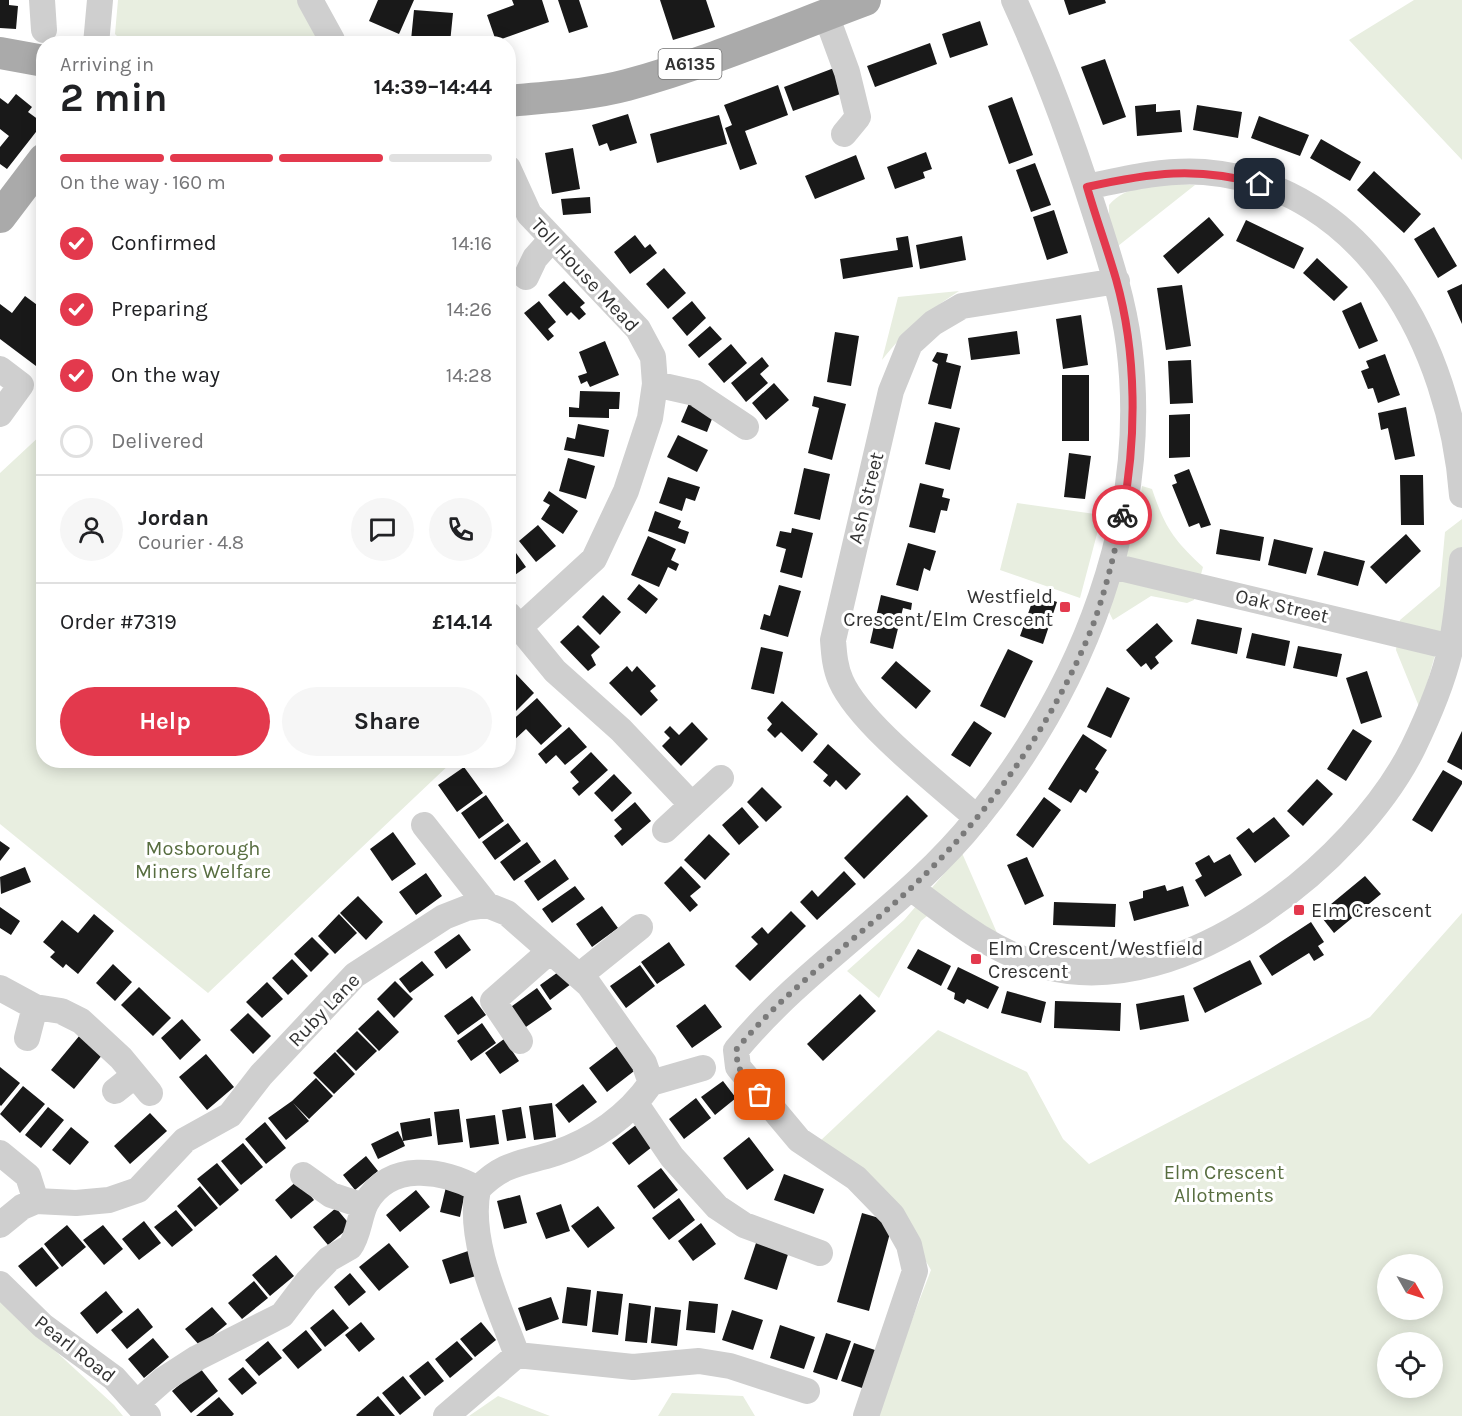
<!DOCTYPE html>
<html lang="en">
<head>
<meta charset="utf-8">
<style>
	:root { --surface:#fff; --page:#f6f6f6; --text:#202124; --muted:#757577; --line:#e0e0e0; --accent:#e3394d }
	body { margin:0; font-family:Karla,sans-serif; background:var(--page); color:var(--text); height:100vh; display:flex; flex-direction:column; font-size:22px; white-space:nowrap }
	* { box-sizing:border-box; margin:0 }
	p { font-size:20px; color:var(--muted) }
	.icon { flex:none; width:33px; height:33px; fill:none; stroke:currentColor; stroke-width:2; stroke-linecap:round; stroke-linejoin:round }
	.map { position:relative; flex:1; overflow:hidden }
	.details { position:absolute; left:36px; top:36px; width:480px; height:732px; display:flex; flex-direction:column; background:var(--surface); border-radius:24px; box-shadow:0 3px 15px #0003 }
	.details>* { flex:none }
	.needle { width:39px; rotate:129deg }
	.controls { position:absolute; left:1377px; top:1254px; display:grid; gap:12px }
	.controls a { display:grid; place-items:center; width:66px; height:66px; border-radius:50%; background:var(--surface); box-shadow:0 3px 15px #0003; font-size:30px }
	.pin { position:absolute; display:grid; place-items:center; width:51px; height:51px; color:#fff; margin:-26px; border-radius:12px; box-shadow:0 3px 9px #0006 }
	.courier { position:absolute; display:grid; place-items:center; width:60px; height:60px; margin:-30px; border:4px solid #e3394d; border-radius:50%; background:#fff; color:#222; box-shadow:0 2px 8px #0007 }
	.summary em { font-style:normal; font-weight:700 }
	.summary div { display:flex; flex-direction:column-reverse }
	.summary { display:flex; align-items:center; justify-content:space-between; height:102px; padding:0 24px }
	h1 { font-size:39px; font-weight:700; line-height:45px }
	.bar { display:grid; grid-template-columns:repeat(4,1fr); gap:9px 6px; align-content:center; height:72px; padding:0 24px }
	.bar i { height:8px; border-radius:4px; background:var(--line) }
	.bar .on { background:var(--accent) }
	.bar p { grid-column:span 4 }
	.line { display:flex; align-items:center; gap:15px; padding:0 24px; border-top:2px solid var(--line) }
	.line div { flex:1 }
	.round { display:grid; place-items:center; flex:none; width:63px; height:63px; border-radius:32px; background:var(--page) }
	ol { padding:0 24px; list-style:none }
	li { display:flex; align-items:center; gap:18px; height:66px }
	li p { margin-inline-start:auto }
	li .icon { padding:6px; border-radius:50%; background:var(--accent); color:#fff; stroke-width:4 }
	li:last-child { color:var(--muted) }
	li i { width:33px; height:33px; border:3px solid var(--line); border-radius:50% }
	.cta { display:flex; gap:12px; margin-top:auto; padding:12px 24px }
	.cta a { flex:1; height:69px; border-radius:36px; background:var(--accent); color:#fff; font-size:24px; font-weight:700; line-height:69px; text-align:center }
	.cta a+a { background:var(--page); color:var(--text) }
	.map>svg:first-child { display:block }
</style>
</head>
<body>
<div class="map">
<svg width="1462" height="1416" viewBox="0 0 1462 1416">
	<rect width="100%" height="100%" fill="#fff"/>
	<!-- green -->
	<path fill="#e8eee0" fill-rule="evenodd" d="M118,0H306L326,43H145L121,40L115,34Z
		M1414,0H1462V160L1349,40Z
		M1180,184L1195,185L1118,246L1109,218V205C1126,185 1154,185 1180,184Z
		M959,291C927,312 906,330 882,360L898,297Z
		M43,433L44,760L453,761L208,993L0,824V473Z
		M1142,486L1152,489C1165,528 1174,540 1203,567L1194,600L1187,603L1151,596L1113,620L1108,610L1138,513Z
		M1017,503L1102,515L1080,598L1000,570Z
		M1462,519V593L1447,612L1420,709L1396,650L1400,620L1440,586L1445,532Z
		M962,853L997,933L944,902L921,921L879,998L847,971L904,920Z
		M1462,913V1416H875L931,1270L887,1195L819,1142L938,1030L1027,1072L1063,1139L1089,1164L1370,1017ZM1388,1264H1432V1310H1388ZM1388,1342H1432V1388H1388Z
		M0,1300L114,1405L123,1416H0Z
		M672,1393L743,1396L755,1416H658Z
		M498,1396L550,1416H469Z"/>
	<!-- building -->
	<path fill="#191919" d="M0,0H9V5L18,6L16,29L0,28Z
		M378,0H414L399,34L369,21Z
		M512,0H542L549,22L496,41L487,15L514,5Z
		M558,0H579L588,27L569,33Z
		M660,0H706L715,27L673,40Z
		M1064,0H1105L1106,3L1069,15Z
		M414,10L453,13L450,43L411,40Z
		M980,21L988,45L950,58L942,34Z
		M930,43L937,64L875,87L867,66Z
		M1105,59L1126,117L1103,125L1081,67Z
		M834,68L843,93L793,111L784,87Z
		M778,85L788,115L745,131L757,164L740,170L725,128L732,125L724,105Z
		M16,94L32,107L28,112L43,123L7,169L0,164V147L9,136L0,129V98L8,104Z
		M1012,97L1033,155L1009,164L988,106Z
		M1156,104V112L1180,110L1182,132L1137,136L1135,106Z
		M1197,105L1242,112L1238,138L1193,130Z
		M628,114L637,143L610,151L607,143L599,146L592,125Z
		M719,115L727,144L657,163L650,134Z
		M1259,116L1309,135L1300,156L1251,138Z
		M1321,139L1361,162L1350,181L1310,158Z
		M573,148L580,189L552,194L545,153Z
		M926,152L932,169L923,172L925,178L895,189L887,167Z
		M856,155L865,179L815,199L805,176Z
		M1035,163L1051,205L1031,212L1016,170Z
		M1374,171L1421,214L1404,233L1357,190Z
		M590,197L591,213L563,215L561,199Z
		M1054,210L1068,253L1047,260L1033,217Z
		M1209,217L1224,235L1178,274L1163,256Z
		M1246,220L1304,248L1294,269L1236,241Z
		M508,222L516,231L508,238Z
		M1434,227L1457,266L1438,278L1414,239Z
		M635,235L645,248L650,244L657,253L630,274L614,252Z
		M908,236L913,267L843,279L840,259L898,250L896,238Z
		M962,236L966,260L920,269L916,245Z
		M1317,258L1348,287L1334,301L1303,273Z
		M664,268L686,293L668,309L646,284Z
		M564,281L585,303L580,307L586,314L579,320L571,312L567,316L548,295Z
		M1462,284V324L1447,291Z
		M1182,285L1191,346L1166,350L1157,288Z
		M25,296L44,310V372L0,339V304L12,313Z
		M539,301L556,322L548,329L554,336L548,341L524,313Z
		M692,301L706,318L687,336L672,318Z
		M1361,302L1378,341L1359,349L1342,311Z
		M1081,315L1088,365L1063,369L1056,319Z
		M710,326L722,339L699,358L688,345Z
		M1017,331L1020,354L971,360L968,338Z
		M835,332L859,336L851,386L827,382Z
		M605,341L619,375L590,387L587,381L581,384L578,376L587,373L579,352Z
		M731,344L747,363L724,383L708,364Z
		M937,352L948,354L946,362L961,366L951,409L928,404L938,364L932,361Z
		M1385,354L1400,395L1378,403L1373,388L1368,389L1361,371L1369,368L1366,361Z
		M762,357L769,366L760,374L768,383L746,402L731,383Z
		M1191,360L1193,403L1170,404L1168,361Z
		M1062,375H1089V441H1062Z
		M774,383L789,400L766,420L752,403Z
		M580,391L620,392L619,409H609V418L569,417V407L579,408Z
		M814,396L846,404L832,460L808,453L819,408L812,406Z
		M690,401L715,411L707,432L681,422Z
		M1406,407L1415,456L1395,460L1388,428L1381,430L1378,413Z
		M1190,414V457L1169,458V415Z
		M935,422L960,428L950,470L925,464Z
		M578,424L609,430L604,457L564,450L567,437L575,439Z
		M678,435L708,450L697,472L667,457Z
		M1069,453L1091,456L1085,499L1064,497Z
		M568,458L595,466L586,499L559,491Z
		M804,468L830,474L820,520L794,514Z
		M1189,469L1211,525L1201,528L1199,523L1189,527L1172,485L1177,483L1174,475Z
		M1400,475H1423L1424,525H1401Z
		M668,477L700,487L695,501L686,498L682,511L659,503Z
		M920,483L944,489L942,497L950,499L947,511L941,510L935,533L909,527Z
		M549,491L578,511L563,534L541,519L550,505L543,501Z
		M655,511L681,521L678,528L689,532L685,544L648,531Z
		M538,525L556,546L536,562L519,541Z
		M792,528L813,533L802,578L780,572L786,549L776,546L780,531L791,533Z
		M1220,529L1264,537L1260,561L1216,554Z
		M1406,534L1421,551L1386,584L1370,567Z
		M648,536L676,549L671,560L679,564L676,571L668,567L659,587L631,575Z
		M1274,539L1313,548L1306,574L1268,565Z
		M908,543L936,551L930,571L924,568L918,591L896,585Z
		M511,546L526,567L508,580V548Z
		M1324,551L1365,561L1358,586L1317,575Z
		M639,584L658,599L646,614L627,599Z
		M779,585L801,591L788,637L760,629L764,614L770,616Z
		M1035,594L1057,602L1043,644L1020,636Z
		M603,595L621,612L600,635L582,617Z
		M881,595L912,603L911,610L903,608L893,649L870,643Z
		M1197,619L1242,628L1237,654L1191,644Z
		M1157,623L1173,641L1155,657L1159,663L1151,670L1146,663L1141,667L1126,650Z
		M578,625L600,647L591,655L596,665L588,671L560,642Z
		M1252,633L1290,641L1285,666L1246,658Z
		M1298,646L1342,654L1337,677L1293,668Z
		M761,647L783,652L774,694L751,689Z
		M1008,649L1033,661L1005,718L980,706Z
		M896,661L931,691L916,709L881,678Z
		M627,666L632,672L637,666L656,686L650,691L658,700L641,716L609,683Z
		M1367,671L1382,717L1361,724L1346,678Z
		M516,674L534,693L514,713L508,707V681Z
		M1107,687L1130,698L1111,738L1087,727Z
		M537,698L562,726L541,745L526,729L512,742L508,739V724Z
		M782,701L818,734L802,752L781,732L775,738L767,730L772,724L767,718Z
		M974,721L992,733L970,767L951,755Z
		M692,722L708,739L681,766L662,746L670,738L664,732L670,726L679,735Z
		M569,727L587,747L565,765L556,755L546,764L538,754Z
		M1353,729L1372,741L1346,781L1327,769Z
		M1462,731V770L1447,762Z
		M1083,734L1107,750L1095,769L1099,772L1086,793L1080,789L1071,803L1048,789Z
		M828,744L861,774L846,790L836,780L830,787L823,781L828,775L813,762Z
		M591,752L608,770L579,796L572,788L579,782L570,772Z
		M464,767L483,793L457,812L438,785Z
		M1443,770L1462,781V784L1432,832L1412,820Z
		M614,774L632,793L612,812L594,793Z
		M1317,779L1333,794L1303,826L1287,811Z
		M762,787L782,807L766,822L747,802Z
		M486,795L504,821L479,839L461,813Z
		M907,795L928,816L864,879L844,858Z
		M1044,797L1061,810L1033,848L1016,835Z
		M635,802L651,821L622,846L614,836L622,829L614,820Z
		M742,807L759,827L739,845L722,825Z
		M1274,817L1290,836L1255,863L1236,838L1249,828L1253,833Z
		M508,823L521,841L495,860L482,842Z
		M393,832L416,864L392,881L370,849Z
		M709,834L730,854L705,880L684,860Z
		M0,841L10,848L0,861Z
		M527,842L541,862L514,881L500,862Z
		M1230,854L1242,875L1205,897L1195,880L1202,876L1195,863L1209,855L1214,863Z
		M1027,857L1044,896L1025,905L1007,865Z
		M555,859L569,879L538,901L524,881Z
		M681,866L701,887L690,896L698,905L690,912L664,883Z
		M25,867L31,882L1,894L0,877Z
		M844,871L856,884L817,920L800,902L812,890L818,897Z
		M426,873L442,896L416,915L399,892Z
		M1365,876L1381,894L1334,933L1319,914Z
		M1165,885L1167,891L1183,886L1189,906L1134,921L1129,902L1143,898V891Z
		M575,886L585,899L552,923L542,909Z
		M358,896L383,922L366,940L340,913Z
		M1054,902L1116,904L1115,927L1053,925Z
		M602,906L618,928L592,947L576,924Z
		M0,907L20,921L11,935L0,928Z
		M791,911L806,926L750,981L735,966L758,944L751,937L762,927L768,934Z
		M94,914L114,931L78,974L66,964L63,968L50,957L55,952L43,942L62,920L78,933Z
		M339,914L357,933L335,954L318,936Z
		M1311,922L1324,942L1318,946L1324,955L1314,961L1309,953L1272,976L1259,956Z
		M459,934L471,950L446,969L434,952Z
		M312,937L329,954L311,972L294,954Z
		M669,942L685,965L657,984L641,962Z
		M918,949L951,966L941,986L907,968Z
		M292,959L308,976L288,995L272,978Z
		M1250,960L1262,984L1205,1013L1193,988Z
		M422,961L434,975L410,993L399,979Z
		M113,964L132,982L115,1001L96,983Z
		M640,965L655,986L626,1008L610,986Z
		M958,967L999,987L988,1009L967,999L964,1004L954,999L955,993L947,989Z
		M561,970L571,984L550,1000L540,985Z
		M395,981L413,999L394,1018L377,999Z
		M267,982L283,999L262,1018L246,1002Z
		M139,987L171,1018L153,1036L121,1005Z
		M537,988L552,1009L523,1029L508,1009Z
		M1007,991L1046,1002L1041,1023L1001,1013Z
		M860,994L876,1011L823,1061L807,1044Z
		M1184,995L1189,1021L1140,1030L1136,1004Z
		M472,996L486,1015L458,1035L444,1016Z
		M1055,1001L1121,1003L1120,1031L1054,1028Z
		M705,1004L722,1027L692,1048L676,1026Z
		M378,1010L399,1032L379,1051L358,1029Z
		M248,1013L271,1036L253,1054L230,1030Z
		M182,1019L201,1040L180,1060L161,1038Z
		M482,1023L496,1043L471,1061L457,1041Z
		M357,1031L377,1051L356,1071L336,1051Z
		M80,1035L103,1054L74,1089L51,1070Z
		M504,1039L519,1061L500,1074L485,1053Z
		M620,1044L638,1068L607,1092L589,1068Z
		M335,1052L355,1074L334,1094L313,1073Z
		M206,1054L234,1087L207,1110L179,1077Z
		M0,1067L20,1083L1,1106L0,1105Z
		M316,1078L333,1096L309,1119L293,1103L309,1121L286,1140L268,1118L292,1101Z
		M723,1081L736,1098L715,1115L701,1097Z
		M583,1084L597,1102L569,1123L555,1105Z
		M23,1086L45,1104L20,1133L0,1114Z
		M696,1098L711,1118L684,1139L669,1119Z
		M552,1103L556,1137L534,1140L529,1106Z
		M48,1107L64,1120L41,1148L25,1135Z
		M521,1107L526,1138L507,1141L502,1110Z
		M459,1109L463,1142L438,1145L434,1112Z
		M150,1113L167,1131L130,1164L114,1146Z
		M495,1115L499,1144L470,1148L466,1119Z
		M430,1118L432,1136L403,1141L405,1146L378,1159L371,1144L398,1131L403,1141L400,1123Z
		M265,1122L286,1148L266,1164L245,1139Z
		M636,1125L652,1147L629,1165L612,1143Z
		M71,1127L89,1142L70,1165L52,1150Z
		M749,1137L774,1170L747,1190L723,1158Z
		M243,1143L263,1167L241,1185L221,1161Z
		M366,1156L378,1171L355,1190L343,1175Z
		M217,1163L239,1190L220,1206L197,1179Z
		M661,1168L678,1190L654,1209L637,1186Z
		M784,1174L824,1189L814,1214L774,1200Z
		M298,1180L314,1200L291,1219L275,1200Z
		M200,1186L218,1208L195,1227L177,1206Z
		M446,1187L465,1192L460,1217L440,1212Z
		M416,1190L430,1207L400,1232L386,1215Z
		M520,1195L527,1223L504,1229L497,1201Z
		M679,1198L695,1220L669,1240L652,1218Z
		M561,1204L570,1231L546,1239L536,1213Z
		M598,1206L615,1228L588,1248L571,1226Z
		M336,1208L351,1226L328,1245L313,1227Z
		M176,1210L193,1230L172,1247L154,1227Z
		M862,1213L893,1222L869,1311L837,1302Z
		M144,1221L161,1243L139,1260L122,1239Z
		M701,1223L716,1244L693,1261L678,1241Z
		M67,1225L86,1247L62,1267L44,1244Z
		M103,1225L123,1249L104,1265L83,1240Z
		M757,1240L789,1251L777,1290L744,1279Z
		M389,1243L409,1267L379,1291L359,1267Z
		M42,1247L59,1268L36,1287L18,1266Z
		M471,1250L479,1275L450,1284L442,1260Z
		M276,1255L294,1276L270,1296L252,1275Z
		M350,1273L366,1292L349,1306L334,1287Z
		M254,1281L268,1298L242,1319L228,1303Z
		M567,1287L591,1290L587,1326L562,1323Z
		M106,1291L123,1312L97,1334L80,1313Z
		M597,1291L623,1294L618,1335L592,1332Z
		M551,1297L559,1319L526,1331L518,1308Z
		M689,1301L718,1304L715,1333L686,1330Z
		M629,1303L651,1306L647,1343L625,1341Z
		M212,1307L227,1324L200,1346L185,1329Z
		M655,1307L681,1310L677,1346L651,1343Z
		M138,1308L153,1327L127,1349L111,1330Z
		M333,1309L349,1328L325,1347L310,1328Z
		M732,1310L763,1320L753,1350L722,1340Z
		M361,1322L375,1339L359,1352L345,1335Z
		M481,1322L496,1340L475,1357L460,1339Z
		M780,1325L815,1337L804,1369L770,1358Z
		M306,1330L322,1350L298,1369L282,1350Z
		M826,1333L851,1341L837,1380L813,1372Z
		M153,1338L169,1357L144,1378L128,1359Z
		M268,1341L282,1358L259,1376L245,1360Z
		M457,1341L473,1359L450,1378L435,1359Z
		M854,1343L878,1351L865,1389L841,1381Z
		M428,1361L444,1381L425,1396L409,1376Z
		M243,1367L257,1383L242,1395L228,1379Z
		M200,1368L218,1391L191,1413L172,1391Z
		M403,1376L421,1398L400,1415L382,1393Z
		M378,1396L395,1416H357L356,1415Z
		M219,1397L234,1414L232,1416H196Z"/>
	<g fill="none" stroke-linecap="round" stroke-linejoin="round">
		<!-- minor -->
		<path stroke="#cfcfcf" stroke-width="26" d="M42,0L44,30
			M310,0L332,40
			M826,15L847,72L858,117L844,134
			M96,44L100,0
			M508,168L529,214L638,329L653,357L655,384L650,418L626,491L594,559L520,627
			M1087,187C1124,179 1165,169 1204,172C1367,185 1451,348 1462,495
			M526,277L535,258L552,239
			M0,369L21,385L0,414
			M655,384L695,393L746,427
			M1112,566L1451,647
			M509,615L555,671L621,730L692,805
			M977,818C940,785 860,724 841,681C835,668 834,654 833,640L891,391L910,344L933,323L962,306L1117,281
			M424,825L487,905
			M665,830L721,778
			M911,888C953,920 994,953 1047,967C1183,1002 1356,862 1413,748C1428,717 1444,680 1451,646C1457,618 1459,589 1462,560
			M579,976L640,927
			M0,988L35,1007L61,1011L81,1021L121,1058L150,1093
			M27,1038L35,1007
			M520,1041L493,1001L550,951
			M651,1083L703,1068
			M115,1091L135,1075
			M636,1104L672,1157L717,1207L744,1225L820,1253
			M0,1153L28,1176L36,1201
			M303,1175L331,1195L364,1206
			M478,1189C467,1241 499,1306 517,1355
			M0,1225L22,1207L36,1201L76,1203L109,1200L138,1190L185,1140L230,1115L261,1075L355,975L444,917L467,908L487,905L507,913L589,985L644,1063L651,1083C628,1116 594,1140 556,1153C522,1164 504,1162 478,1189
			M0,1284L43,1326L114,1378L148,1416
			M517,1355L633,1367L699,1361L730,1366L807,1391
			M138,1402L163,1380L197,1358L282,1315L307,1282L329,1259L350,1247C359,1235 359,1217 366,1203C389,1161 442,1169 478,1189
			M446,1416L517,1355
			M866,1416L915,1271L909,1245L892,1215L856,1178L799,1140L738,1067L736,1050C807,964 907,906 977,818C1083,686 1151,517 1129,345C1123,298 1108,254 1094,210C1071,138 1045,68 1014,0"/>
		<!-- major -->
		<path stroke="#aaa" stroke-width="32" d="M0,53L44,61
			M508,101C548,97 589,95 627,85C708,63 787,29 865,0
			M0,217L44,159"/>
	</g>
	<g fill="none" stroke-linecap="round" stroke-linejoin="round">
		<!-- done -->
		<path stroke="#7a7a7a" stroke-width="6" stroke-dasharray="0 10.8" d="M760,1095L738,1067L736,1050C786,989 853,942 910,889C987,817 1054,723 1093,625C1106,589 1115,552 1122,515"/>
		<!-- route -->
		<path stroke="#e3394d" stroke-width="8" d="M1122,515C1137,440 1137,353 1116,279C1107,248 1096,218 1087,187C1150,173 1196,166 1260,184"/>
	</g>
	<!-- markers -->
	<g fill="#e3394d" stroke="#fff" stroke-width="2">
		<rect x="1059" y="601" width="12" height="12" rx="3"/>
		<rect x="1293" y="904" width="12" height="12" rx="3"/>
		<rect x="970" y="953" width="12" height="12" rx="3"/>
	</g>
	<g text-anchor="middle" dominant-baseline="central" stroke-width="6" stroke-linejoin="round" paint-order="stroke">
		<!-- shield labels -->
		<rect fill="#fff" stroke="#707070" stroke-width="1.5" x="658.5" y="49" width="63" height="30" rx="4.5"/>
		<g font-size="18" font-weight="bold" fill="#323232">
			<text x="690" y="64">A6135</text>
		</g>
		<!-- street labels -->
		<g font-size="20" fill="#323232" stroke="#fff">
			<text transform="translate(585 275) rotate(47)">Toll House Mead</text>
			<text transform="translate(866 498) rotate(-76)">Ash Street</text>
			<text transform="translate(1282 606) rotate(13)">Oak Street</text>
			<text transform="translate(324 1010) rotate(-46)">Ruby Lane</text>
			<text transform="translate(75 1349) rotate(38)">Pearl Road</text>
		</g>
		<!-- poi labels -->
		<g font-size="20" fill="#323232" stroke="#fff" text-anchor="start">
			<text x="1053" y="596" text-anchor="end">Westfield<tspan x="1053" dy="23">Crescent/Elm Crescent</tspan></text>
			<text x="1311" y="910">Elm Crescent</text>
			<text x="988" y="948">Elm Crescent/Westfield<tspan x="988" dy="23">Crescent</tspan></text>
		</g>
		<!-- park labels -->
		<g font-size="20" fill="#576d3f" stroke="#fff">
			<text x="203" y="848">Mosborough<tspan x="203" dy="23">Miners Welfare</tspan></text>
			<text x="1224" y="1172">Elm Crescent<tspan x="1224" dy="23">Allotments</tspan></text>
		</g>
	</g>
</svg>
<div class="controls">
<a><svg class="needle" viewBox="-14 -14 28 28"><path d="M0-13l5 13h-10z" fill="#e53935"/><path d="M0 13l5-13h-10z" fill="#757577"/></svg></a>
<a><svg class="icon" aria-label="locate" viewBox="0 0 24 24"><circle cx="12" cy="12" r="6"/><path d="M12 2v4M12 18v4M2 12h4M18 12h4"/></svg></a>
</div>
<div class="pin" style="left:760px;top:1095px;background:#ea580c"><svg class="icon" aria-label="bag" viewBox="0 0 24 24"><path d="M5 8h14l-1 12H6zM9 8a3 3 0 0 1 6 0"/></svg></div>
<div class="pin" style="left:1260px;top:184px;background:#1f2937"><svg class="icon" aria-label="home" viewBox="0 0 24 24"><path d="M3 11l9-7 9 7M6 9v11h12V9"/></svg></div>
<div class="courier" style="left:1122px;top:515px"><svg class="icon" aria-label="bike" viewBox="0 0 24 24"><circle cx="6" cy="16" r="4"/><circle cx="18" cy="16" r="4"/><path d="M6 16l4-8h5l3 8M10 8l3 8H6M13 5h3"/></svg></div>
<section class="details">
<div class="summary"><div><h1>2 min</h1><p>Arriving in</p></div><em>14:39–14:44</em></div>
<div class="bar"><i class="on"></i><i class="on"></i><i class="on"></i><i></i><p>On the way · 160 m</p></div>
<ol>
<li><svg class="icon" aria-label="check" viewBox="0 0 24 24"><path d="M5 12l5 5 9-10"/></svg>Confirmed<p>14:16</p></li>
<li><svg class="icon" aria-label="check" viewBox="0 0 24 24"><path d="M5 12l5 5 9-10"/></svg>Preparing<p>14:26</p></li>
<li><svg class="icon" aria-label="check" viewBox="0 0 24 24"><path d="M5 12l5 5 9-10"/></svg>On the way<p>14:28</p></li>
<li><i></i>Delivered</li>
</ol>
<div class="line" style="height:108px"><a class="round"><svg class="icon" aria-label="person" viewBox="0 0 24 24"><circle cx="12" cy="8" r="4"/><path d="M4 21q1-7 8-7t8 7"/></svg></a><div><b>Jordan</b><p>Courier · 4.8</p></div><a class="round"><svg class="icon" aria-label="chat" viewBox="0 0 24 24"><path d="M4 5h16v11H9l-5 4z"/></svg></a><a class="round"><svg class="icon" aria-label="phone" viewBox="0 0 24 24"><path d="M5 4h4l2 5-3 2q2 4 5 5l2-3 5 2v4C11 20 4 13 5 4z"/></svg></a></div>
<div class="line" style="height:78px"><div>Order #7319</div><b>£14.14</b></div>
<div class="cta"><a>Help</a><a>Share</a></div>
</section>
</div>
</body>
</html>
